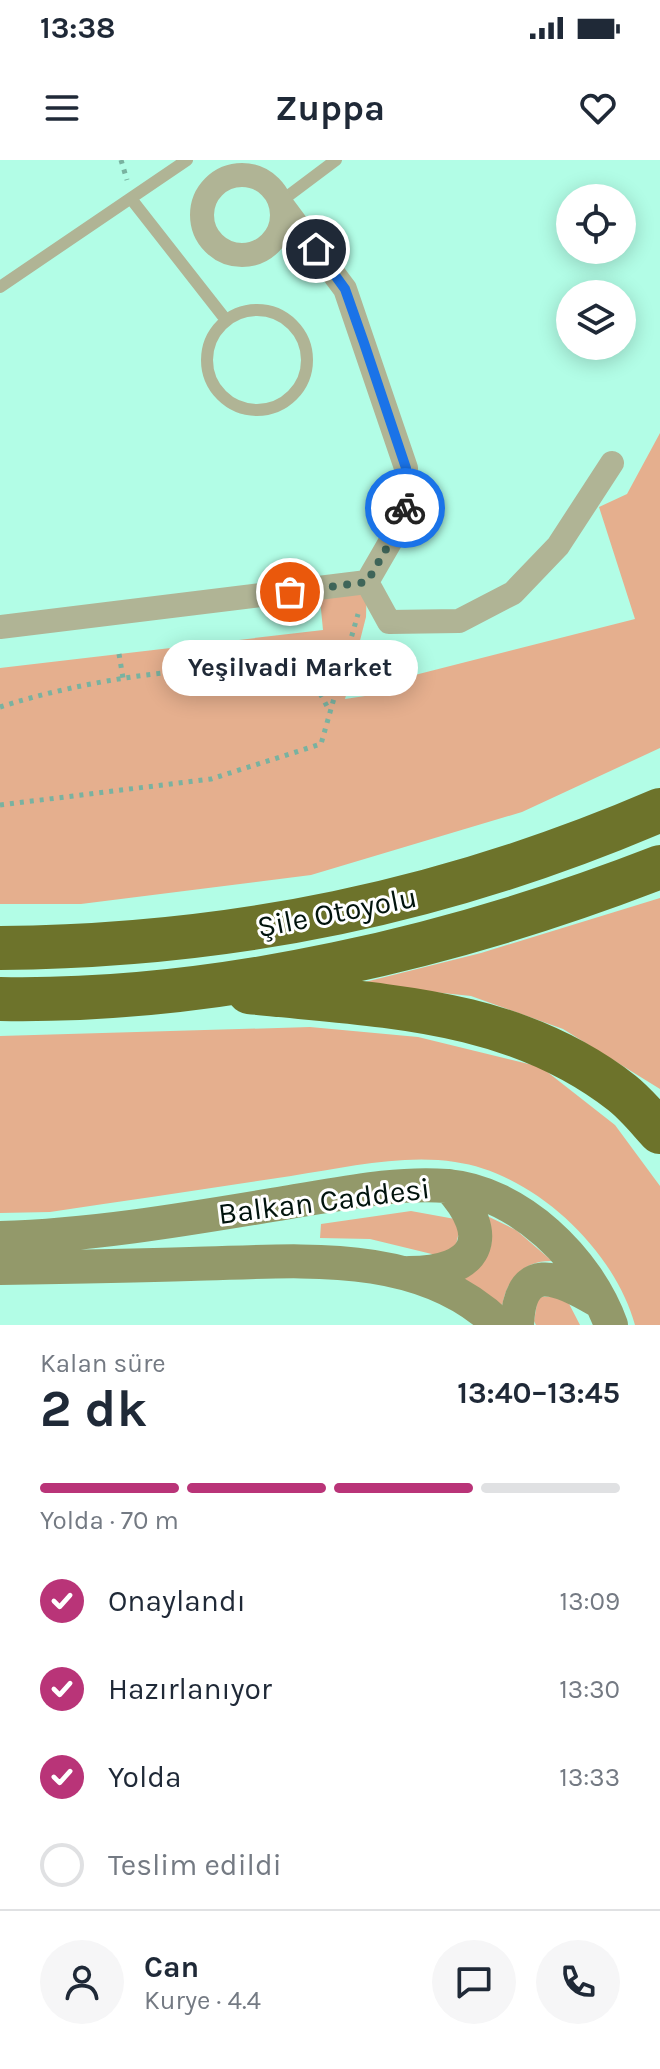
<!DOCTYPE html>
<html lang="tr">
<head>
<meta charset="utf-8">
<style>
	:root { --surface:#fff; --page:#f6f6f7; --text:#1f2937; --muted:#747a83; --line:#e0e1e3; --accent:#b93478 }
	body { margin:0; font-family:Karla,sans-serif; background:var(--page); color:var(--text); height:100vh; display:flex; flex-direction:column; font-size:30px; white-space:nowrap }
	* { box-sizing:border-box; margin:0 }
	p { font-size:26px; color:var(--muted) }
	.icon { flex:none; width:44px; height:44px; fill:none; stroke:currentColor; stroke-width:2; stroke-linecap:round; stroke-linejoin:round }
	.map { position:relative; height:1165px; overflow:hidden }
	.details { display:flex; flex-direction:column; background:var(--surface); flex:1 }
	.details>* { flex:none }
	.tools { position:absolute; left:556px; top:24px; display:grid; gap:16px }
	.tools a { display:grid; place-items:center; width:80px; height:80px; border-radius:50%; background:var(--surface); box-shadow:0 4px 20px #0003; font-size:40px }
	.pin { position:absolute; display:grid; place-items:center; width:68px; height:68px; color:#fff; margin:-34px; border:4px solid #fff; border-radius:50%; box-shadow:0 2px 8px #0007 }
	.courier { position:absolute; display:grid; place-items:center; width:80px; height:80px; margin:-40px; border:6px solid #1a73e8; border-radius:50%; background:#fff; color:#222; box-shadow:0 2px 10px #0007 }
	.bubble { position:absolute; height:56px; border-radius:28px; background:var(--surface); box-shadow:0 4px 20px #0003; font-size:26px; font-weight:700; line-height:56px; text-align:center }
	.headline em { font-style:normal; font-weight:700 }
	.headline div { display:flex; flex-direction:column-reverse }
	.headline { display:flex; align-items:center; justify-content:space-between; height:136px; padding:0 40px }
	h1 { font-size:52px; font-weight:700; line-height:60px }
	.bar { display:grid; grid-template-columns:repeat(4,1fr); gap:12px 8px; align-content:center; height:96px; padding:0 40px }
	.bar i { height:10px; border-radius:6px; background:var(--line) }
	.bar .selected { background:var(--accent) }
	.bar p { grid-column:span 4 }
	.line { display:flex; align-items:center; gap:20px; padding:0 40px; border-top:2px solid var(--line) }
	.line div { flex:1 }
	.round { display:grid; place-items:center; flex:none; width:84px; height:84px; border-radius:42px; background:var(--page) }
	ol { padding:0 40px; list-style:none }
	li { display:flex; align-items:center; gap:24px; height:88px }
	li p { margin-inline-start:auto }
	li .icon { padding:8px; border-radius:50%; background:var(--accent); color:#fff; stroke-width:4 }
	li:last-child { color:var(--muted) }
	li i { width:44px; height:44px; border:4px solid var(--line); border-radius:50% }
	.status { display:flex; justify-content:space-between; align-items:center; height:56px; padding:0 40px; background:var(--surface); direction:ltr }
	.status svg { height:22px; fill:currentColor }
	header { display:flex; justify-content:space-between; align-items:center; height:104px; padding:0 40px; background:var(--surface); font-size:36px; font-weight:700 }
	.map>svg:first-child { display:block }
</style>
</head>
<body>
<div class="status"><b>13:38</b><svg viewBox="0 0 49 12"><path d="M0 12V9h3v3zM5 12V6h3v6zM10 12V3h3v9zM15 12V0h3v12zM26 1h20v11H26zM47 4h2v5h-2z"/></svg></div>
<header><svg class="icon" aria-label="menu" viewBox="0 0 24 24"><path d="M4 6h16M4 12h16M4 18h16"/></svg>Zuppa<svg class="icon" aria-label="heart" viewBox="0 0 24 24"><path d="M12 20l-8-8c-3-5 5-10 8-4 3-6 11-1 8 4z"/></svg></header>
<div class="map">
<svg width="660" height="1165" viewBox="0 0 660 1165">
	<rect width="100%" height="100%" fill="#b2fde6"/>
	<!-- green -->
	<path fill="#e5af8e" d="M660,273V588L522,652L311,715L81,744H0V508L323,470L319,429L367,422L366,457L345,539L365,536L356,530L635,459L599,347L627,334Z
		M660,738V929L563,869L471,836L357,824L481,793Z
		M310,867L418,877L541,907L615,965L660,1026V1165H635C614,1089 534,1013 455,1002C402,994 344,1008 291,1016C211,1028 131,1040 50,1052L0,1053V876Z
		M411,1051L455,1059L460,1067L456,1085L440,1096L370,1079L320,1078L321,1064Z
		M485,1055L516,1070L552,1101C523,1100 506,1120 502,1147L462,1118C488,1106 500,1081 485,1055Z
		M565,1136L580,1165H536L534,1161L538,1137Z"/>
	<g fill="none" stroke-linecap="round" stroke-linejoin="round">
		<!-- path -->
		<path stroke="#79b2a0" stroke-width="5" stroke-dasharray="4 6" stroke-linecap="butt" d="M121,0L127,20
			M119,494L123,518
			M0,547C77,522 225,494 303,520C318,525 323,539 330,552
			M0,645L211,619L321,584L358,454"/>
		<!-- lane -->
		<path stroke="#b0b495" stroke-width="12" d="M132,40L226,160
			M280,42L336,0
			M0,127L187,0
			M207 200a50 50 0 1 1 100 0a50 50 0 1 1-100 0Z"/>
		<!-- street -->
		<path stroke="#b0b495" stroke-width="24" d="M202 55a40 40 0 1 1 80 0a40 40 0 1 1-80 0Z
			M280,42L345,129L406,308L407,342L400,365L367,422
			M367,422L389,462L459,461L513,433L558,386L612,303
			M0,467L367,422"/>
		<!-- secondary -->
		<path stroke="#93996a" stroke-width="34" d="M0,1078C98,1075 193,1058 290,1042C341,1034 395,1022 447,1026C519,1032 588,1100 611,1165
			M0,1108C63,1107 126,1106 190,1104C292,1102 419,1086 499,1165
			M409,1113C478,1113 496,1077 449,1026
			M517,1165C520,1101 556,1116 597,1140"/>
		<!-- highway -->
		<path stroke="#6d732b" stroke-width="44" d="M0,788C233,786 446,742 660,650
			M249,832C381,846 512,847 622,933C636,944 648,959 660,972
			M0,839C219,843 457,786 660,707"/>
	</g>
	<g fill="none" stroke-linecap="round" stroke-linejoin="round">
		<!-- done -->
		<path stroke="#3f6559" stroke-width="8" stroke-dasharray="0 14.4" d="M290,432L367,422L400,365L405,348"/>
		<!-- route -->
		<path stroke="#1a73e8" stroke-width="10" d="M316,89L345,129L364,183L406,308L405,348"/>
	</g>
	<g text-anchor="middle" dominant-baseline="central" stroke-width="6" stroke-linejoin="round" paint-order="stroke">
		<!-- street labels -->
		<g font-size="30" fill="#01130d" stroke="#fff">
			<text transform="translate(337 752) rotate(-11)">Şile Otoyolu</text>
			<text transform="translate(324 1041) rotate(-7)">Balkan Caddesi</text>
		</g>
	</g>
</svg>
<div class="tools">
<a><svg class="icon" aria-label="locate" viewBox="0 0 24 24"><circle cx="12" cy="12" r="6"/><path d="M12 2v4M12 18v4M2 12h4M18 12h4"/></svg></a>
<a><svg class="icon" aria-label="layers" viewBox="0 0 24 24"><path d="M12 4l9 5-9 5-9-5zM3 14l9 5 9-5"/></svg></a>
</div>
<div class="pin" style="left:290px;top:432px;background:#ea580c"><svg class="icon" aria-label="bag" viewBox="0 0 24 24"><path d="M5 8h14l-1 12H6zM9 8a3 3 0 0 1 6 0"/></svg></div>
<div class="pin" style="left:316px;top:89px;background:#1f2937"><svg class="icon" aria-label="home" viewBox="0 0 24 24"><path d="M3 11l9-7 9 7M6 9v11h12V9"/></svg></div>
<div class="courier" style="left:405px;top:348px"><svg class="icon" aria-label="bike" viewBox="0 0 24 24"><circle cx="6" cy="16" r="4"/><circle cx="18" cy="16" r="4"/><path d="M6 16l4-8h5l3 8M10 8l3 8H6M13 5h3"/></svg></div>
<div class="bubble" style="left:162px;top:480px;width:256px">Yeşilvadi Market</div>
</div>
<section class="details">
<div class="headline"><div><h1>2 dk</h1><p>Kalan süre</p></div><em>13:40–13:45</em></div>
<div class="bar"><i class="selected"></i><i class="selected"></i><i class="selected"></i><i></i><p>Yolda · 70 m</p></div>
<ol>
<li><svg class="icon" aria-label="check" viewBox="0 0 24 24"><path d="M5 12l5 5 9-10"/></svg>Onaylandı<p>13:09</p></li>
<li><svg class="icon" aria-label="check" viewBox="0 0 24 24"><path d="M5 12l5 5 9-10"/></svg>Hazırlanıyor<p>13:30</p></li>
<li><svg class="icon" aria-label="check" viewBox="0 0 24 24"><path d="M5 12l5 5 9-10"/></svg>Yolda<p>13:33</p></li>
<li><i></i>Teslim edildi</li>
</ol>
<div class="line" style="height:144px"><a class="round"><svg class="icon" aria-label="person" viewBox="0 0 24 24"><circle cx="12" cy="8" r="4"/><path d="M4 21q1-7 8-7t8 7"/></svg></a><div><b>Can</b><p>Kurye · 4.4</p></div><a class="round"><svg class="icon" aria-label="chat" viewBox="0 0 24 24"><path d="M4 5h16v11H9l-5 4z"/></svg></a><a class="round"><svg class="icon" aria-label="phone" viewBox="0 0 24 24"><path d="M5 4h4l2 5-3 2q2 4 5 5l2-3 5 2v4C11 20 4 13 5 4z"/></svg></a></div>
</section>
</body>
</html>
